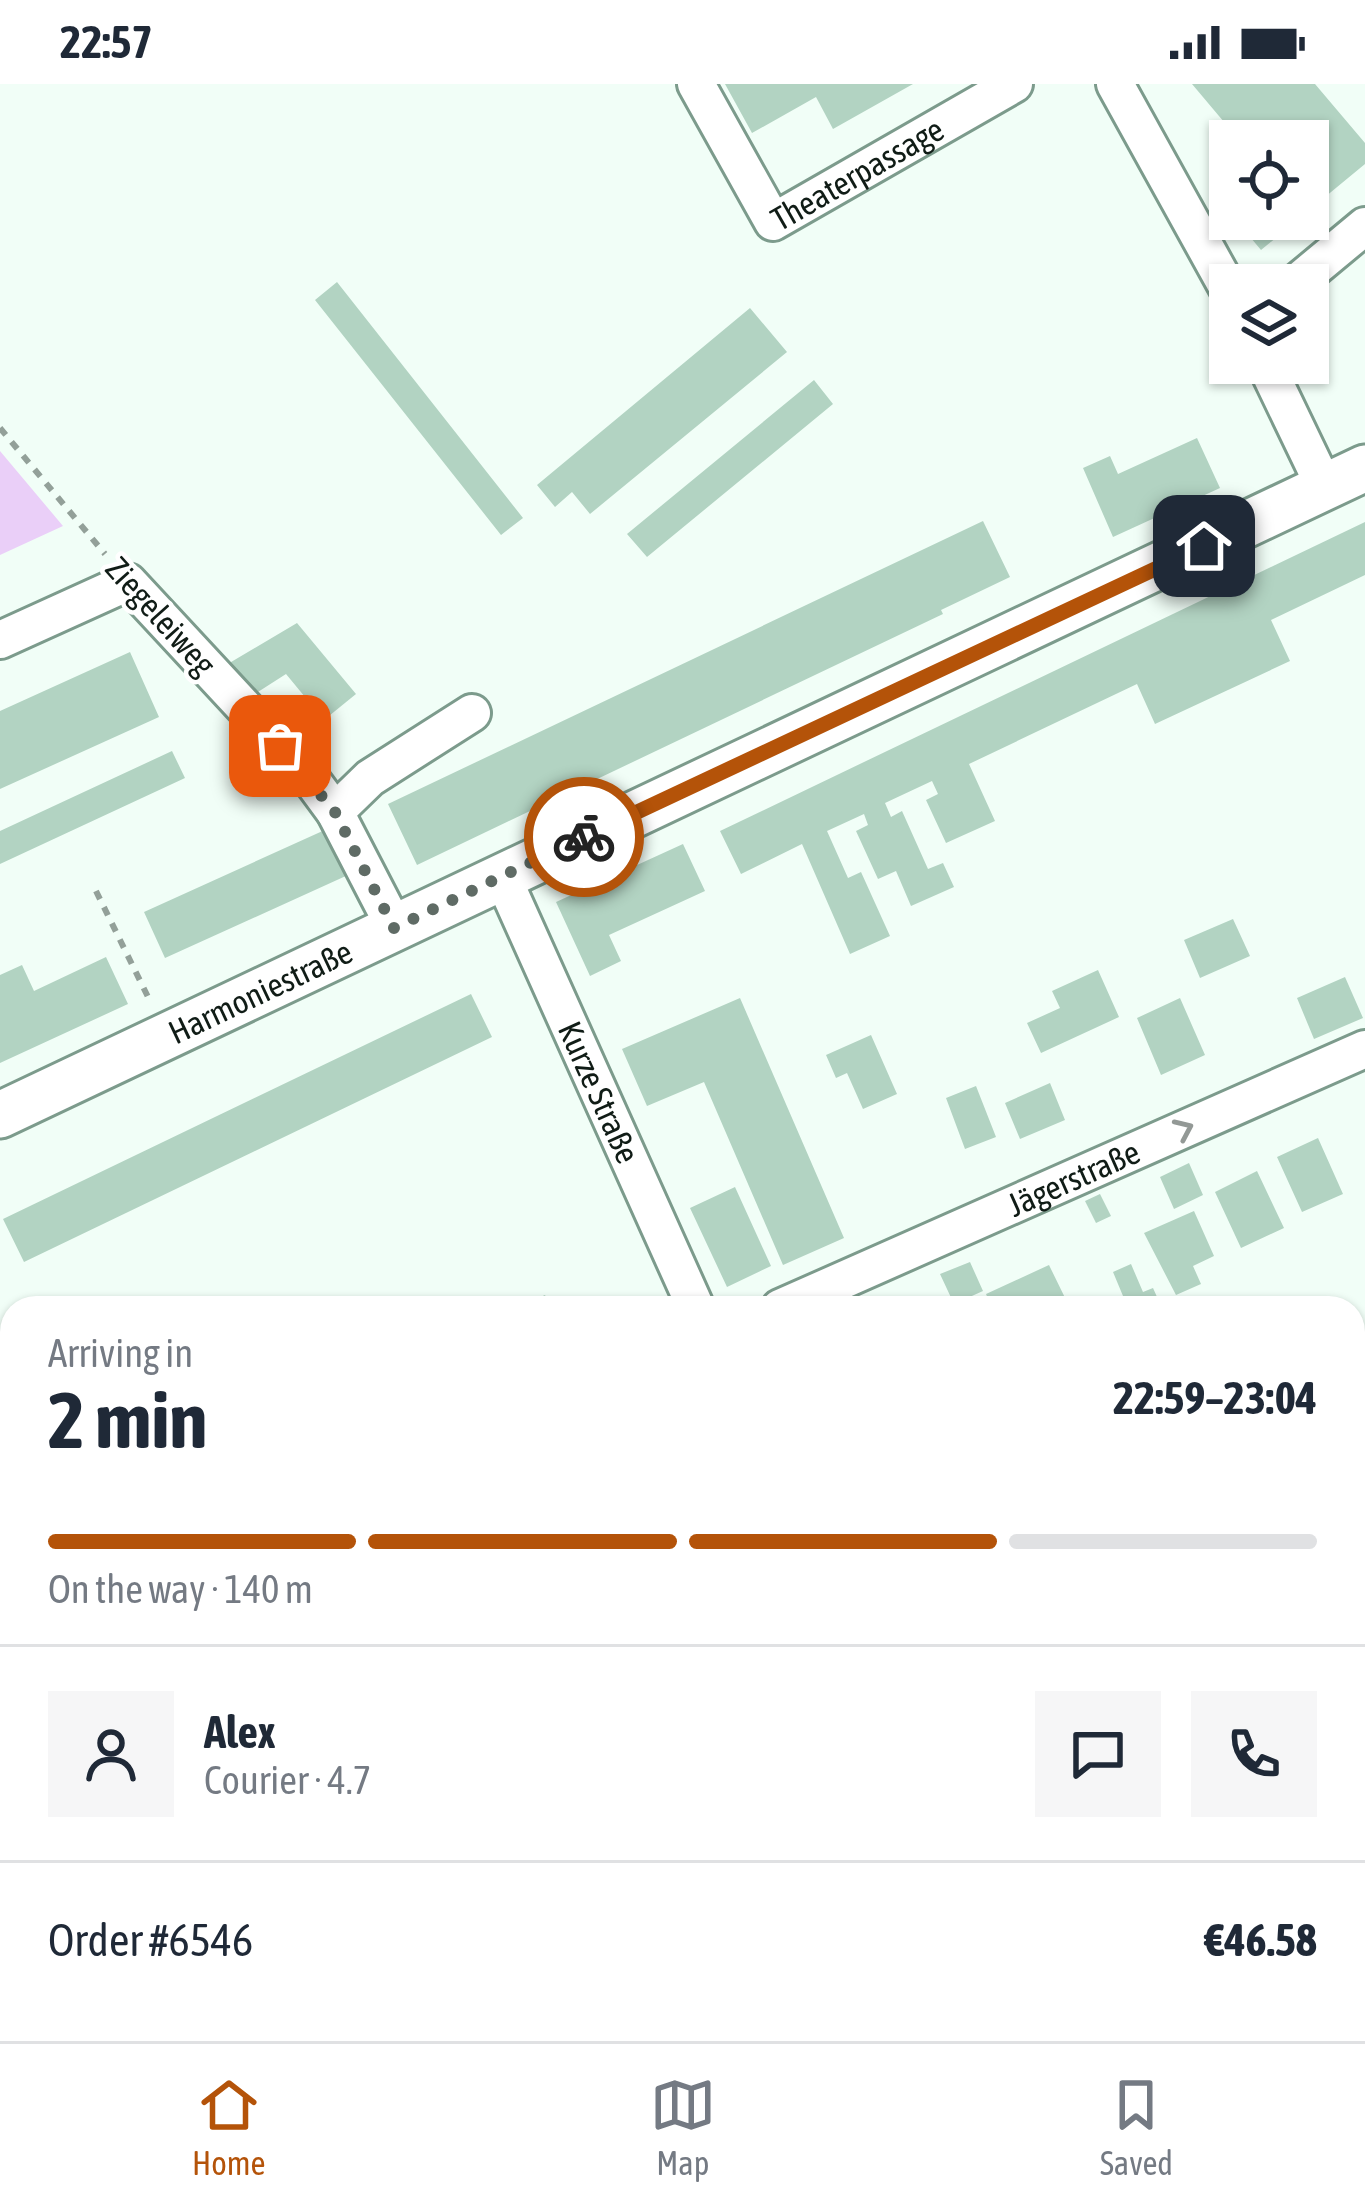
<!DOCTYPE html>
<html lang="en">
<head>
<meta charset="utf-8">
<style>
	:root { --surface:#fff; --page:#f6f6f7; --text:#1f2937; --muted:#747a83; --line:#e0e1e3; --accent:#b45309 }
	body { margin:0; font-family:"Asap Condensed",sans-serif; background:var(--page); color:var(--text); height:100vh; display:flex; flex-direction:column; font-size:45px; white-space:nowrap }
	* { box-sizing:border-box; margin:0 }
	p { font-size:39px; color:var(--muted) }
	.icon { flex:none; width:66px; height:66px; fill:none; stroke:currentColor; stroke-width:2; stroke-linecap:round; stroke-linejoin:round }
	.map { position:relative; flex:1; overflow:hidden }
	.details { position:absolute; left:0px; top:1212px; width:1365px; height:747px; display:flex; flex-direction:column; background:var(--surface); border-radius:36px 36px 0 0; box-shadow:0 3px 9px #0004 }
	.details>* { flex:none }
	.controls { position:absolute; left:1209px; top:36px; display:grid; gap:24px }
	.controls a { display:grid; place-items:center; width:120px; height:120px; border-radius:0px; background:var(--surface); box-shadow:0 3px 9px #0004; font-size:60px }
	.pin { position:absolute; display:grid; place-items:center; width:102px; height:102px; color:#fff; margin:-51px; border-radius:24px; box-shadow:0 6px 18px #0006 }
	.courier { position:absolute; display:grid; place-items:center; width:120px; height:120px; margin:-60px; border:9px solid #b45309; border-radius:50%; background:#fff; color:#222; box-shadow:0 3px 15px #0007 }
	.head em { font-style:normal; font-weight:700 }
	.head div { display:flex; flex-direction:column-reverse }
	.head { display:flex; align-items:center; justify-content:space-between; height:204px; padding:0 48px }
	h1 { font-size:78px; font-weight:700; line-height:90px }
	.bar { display:grid; grid-template-columns:repeat(4,1fr); gap:18px 12px; align-content:center; height:144px; padding:0 48px }
	.bar i { height:15px; border-radius:9px; background:var(--line) }
	.bar .active { background:var(--accent) }
	.bar p { grid-column:span 4 }
	.line { display:flex; align-items:center; gap:30px; padding:0 48px; border-top:3px solid var(--line) }
	.line div { flex:1 }
	.round { display:grid; place-items:center; flex:none; width:126px; height:126px; border-radius:0px; background:var(--page) }
	.status { display:flex; justify-content:space-between; align-items:center; height:84px; padding:0 60px; background:var(--surface); direction:ltr }
	.status svg { height:33px; fill:currentColor }
	.tab-bar { display:flex; justify-content:space-around; align-items:center; height:168px; border-top:3px solid var(--line); background:var(--surface); font-size:33px; color:var(--muted) }
	.tab-bar a { display:grid; justify-items:center; gap:6px }
	.tab-bar .active { color:var(--accent) }
	.map>svg:first-child { display:block }
</style>
</head>
<body>
<div class="status"><b>22:57</b><svg viewBox="0 0 49 12"><path d="M0 12V9h3v3zM5 12V6h3v6zM10 12V3h3v9zM15 12V0h3v12zM26 1h20v11H26zM47 4h2v5h-2z"/></svg></div>
<div class="map">
<svg width="1365" height="1957" viewBox="0 0 1365 1957">
	<rect width="100%" height="100%" fill="#f1fef7"/>
	<!-- green -->
	<path fill="#eacff8" d="M0,367L63,442L0,471Z
		M1365,1585V1957H612L608,1947H1353V1590Z"/>
	<!-- building -->
	<path fill="#b2d3c2" d="M725,0H913L833,45L816,13L752,49Z
		M1192,0H1315L1365,59V80L1308,127V57H1240Z
		M1235,135H1299L1261,166Z
		M337,198L523,434L501,451L315,216Z
		M750,224L787,268L590,430L572,408L555,423L537,401Z
		M814,296L833,320L647,473L627,450Z
		M1197,354L1220,404L1113,453L1083,384L1110,372L1118,390Z
		M983,437L1010,493L941,526L943,530L417,781L388,720Z
		M1365,438V491L1271,536L1290,577L1155,640L1137,600L969,680L995,737L946,759L926,716L938,710L932,697L885,719L891,733L902,727L928,785L943,779L954,803L911,822L896,787L878,795L856,747L868,741L864,730L827,747L848,794L861,788L890,852L850,870L802,760L741,790L720,747Z
		M297,539L356,610L324,636L286,590L250,613L226,581Z
		M130,568L159,633L0,705V627Z
		M172,667L185,694L0,780V747Z
		M327,745L348,791L165,874L144,828Z
		M683,760L705,807L609,851L621,877L590,892L556,818Z
		M1233,835L1250,872L1200,894L1184,856Z
		M106,873L128,920L0,979V891L22,881L34,907Z
		M1098,886L1119,933L1041,969L1027,939L1060,924L1052,907Z
		M1345,893L1363,934L1314,955L1297,914Z
		M471,910L492,953L24,1178L3,1135Z
		M740,914L844,1154L783,1181L704,998L647,1022L622,965Z
		M1180,914L1205,971L1161,991L1137,934Z
		M871,951L897,1010L863,1025L847,989L836,994L826,971Z
		M1050,999L1065,1036L1020,1055L1005,1019Z
		M976,1002L996,1053L965,1065L946,1014Z
		M1318,1054L1343,1110L1302,1128L1277,1073Z
		M1189,1079L1203,1111L1174,1125L1160,1093Z
		M1257,1087L1284,1144L1241,1164L1215,1108Z
		M735,1103L771,1182L727,1203L690,1124Z
		M1100,1110L1111,1132L1096,1139L1085,1117Z
		M1194,1127L1214,1172L1193,1182L1201,1200L1176,1211L1144,1149Z
		M970,1178L983,1207L954,1220L940,1190Z
		M1131,1180L1143,1208L1153,1204L1162,1224H1128L1113,1188Z
		M1049,1181L1070,1224H992L986,1210Z
		M545,1211L551,1224H516Z
		M12,1685V1717L0,1722V1690Z
		M12,1728V1761L0,1766V1733Z
		M12,1796V1832L0,1837V1802Z"/>
	<g fill="none" stroke-linecap="round" stroke-linejoin="round">
		<defs>
			<g id="minor">
				<path id="s1" d="M696,0L773,138L1014,0"/>
				<path d="M1115,0L1230,208"/>
				<path d="M1294,201L1365,142"/>
				<path d="M1265,279L1325,404"/>
				<path d="M0,556L128,498L310,694L335,728L395,844"/>
				<path d="M335,728L370,694L472,629"/>
				<path id="s2" d="M502,792L696,1224"/>
				<path id="s3" d="M780,1224L1365,965"/>
				<path d="M0,1423L12,1449"/>
				<path d="M1353,1547L1365,1541"/>
				<path d="M0,1666H12"/>
				<path d="M0,1784L12,1779"/>
				<path d="M0,1939L12,1934"/>
				<path d="M420,1957L443,1947"/>
			</g>
			<g id="major">
				<path id="s4" d="M0,1031L1365,384"/>
			</g>
		</defs>
		<!-- minor casing -->
		<use href="#minor" stroke="#7c9b8c" stroke-width="42"/>
		<!-- major casing -->
		<use href="#major" stroke="#7c9b8c" stroke-width="51"/>
		<!-- path -->
		<path stroke="#93a099" stroke-width="6" stroke-dasharray="9 9" stroke-linecap="butt" d="M0,344L105,470
			M96,807L150,917
			M1353,1641L1365,1669
			M1353,1729L1365,1723
			M247,1947L251,1957
			M584,1947L589,1957
			M837,1957L860,1947"/>
		<!-- minor -->
		<use href="#minor" stroke="#fff" stroke-width="36"/>
		<!-- major -->
		<use href="#major" stroke="#fff" stroke-width="45"/>
	</g>
	<!-- one-way arrows -->
	<defs><path id="oneway-chevron" d="M-2-3.5L2.5 0L-2 3.5" fill="none" stroke-width="1.6" stroke-linecap="round" stroke-linejoin="round" transform="scale(3)"/></defs>
	<use stroke="#939996" href="#oneway-chevron" transform="translate(1184 1045) rotate(-24)"/>
	<g fill="none" stroke-linecap="round" stroke-linejoin="round">
		<!-- done -->
		<path stroke="#5f6b65" stroke-width="12" stroke-dasharray="0 21.6" d="M280,662L335,728L394,844L584,753"/>
		<!-- route -->
		<path stroke="#b45309" stroke-width="15" d="M584,753L1204,462"/>
	</g>
	<g text-anchor="middle" dominant-baseline="central" stroke-width="9" stroke-linejoin="round" paint-order="stroke">
		<!-- street labels -->
		<g font-size="33" fill="#101c16" stroke="#fff">
			<text stroke="none"><textPath href="#s1" startOffset="255">Theaterpassage</textPath></text>
			<text transform="translate(161 532) rotate(48)">Ziegeleiweg</text>
			<text stroke="none"><textPath href="#s4" startOffset="288">Harmoniestraße</textPath></text>
			<text stroke="none"><textPath href="#s2" startOffset="237">Kurze Straße</textPath></text>
			<text stroke="none"><textPath href="#s3" startOffset="321">Jägerstraße</textPath></text>
		</g>
	</g>
</svg>
<div class="controls">
<a><svg class="icon" aria-label="locate" viewBox="0 0 24 24"><circle cx="12" cy="12" r="6"/><path d="M12 2v4M12 18v4M2 12h4M18 12h4"/></svg></a>
<a><svg class="icon" aria-label="layers" viewBox="0 0 24 24"><path d="M12 4l9 5-9 5-9-5zM3 14l9 5 9-5"/></svg></a>
</div>
<div class="pin" style="left:280px;top:662px;background:#ea580c"><svg class="icon" aria-label="bag" viewBox="0 0 24 24"><path d="M5 8h14l-1 12H6zM9 8a3 3 0 0 1 6 0"/></svg></div>
<div class="pin" style="left:1204px;top:462px;background:#1f2937"><svg class="icon" aria-label="home" viewBox="0 0 24 24"><path d="M3 11l9-7 9 7M6 9v11h12V9"/></svg></div>
<div class="courier" style="left:584px;top:753px"><svg class="icon" aria-label="bike" viewBox="0 0 24 24"><circle cx="6" cy="16" r="4"/><circle cx="18" cy="16" r="4"/><path d="M6 16l4-8h5l3 8M10 8l3 8H6M13 5h3"/></svg></div>
<section class="details">
<div class="head"><div><h1>2 min</h1><p>Arriving in</p></div><em>22:59–23:04</em></div>
<div class="bar"><i class="active"></i><i class="active"></i><i class="active"></i><i></i><p>On the way · 140 m</p></div>
<div class="line" style="height:216px"><a class="round"><svg class="icon" aria-label="person" viewBox="0 0 24 24"><circle cx="12" cy="8" r="4"/><path d="M4 21q1-7 8-7t8 7"/></svg></a><div><b>Alex</b><p>Courier · 4.7</p></div><a class="round"><svg class="icon" aria-label="chat" viewBox="0 0 24 24"><path d="M4 5h16v11H9l-5 4z"/></svg></a><a class="round"><svg class="icon" aria-label="phone" viewBox="0 0 24 24"><path d="M5 4h4l2 5-3 2q2 4 5 5l2-3 5 2v4C11 20 4 13 5 4z"/></svg></a></div>
<div class="line" style="height:156px"><div>Order #6546</div><b>€46.58</b></div>
</section>
</div>
<nav class="tab-bar">
<a class="active"><svg class="icon" aria-label="home" viewBox="0 0 24 24"><path d="M3 11l9-7 9 7M6 9v11h12V9"/></svg>Home</a>
<a><svg class="icon" aria-label="map" viewBox="0 0 24 24"><path d="M3 6l6-2 6 2 6-2v14l-6 2-6-2-6 2zM9 4v14M15 6v14"/></svg>Map</a>
<a><svg class="icon" aria-label="saved" viewBox="0 0 24 24"><path d="M7 4h10v16l-5-4-5 4z"/></svg>Saved</a>
</nav>
</body>
</html>
